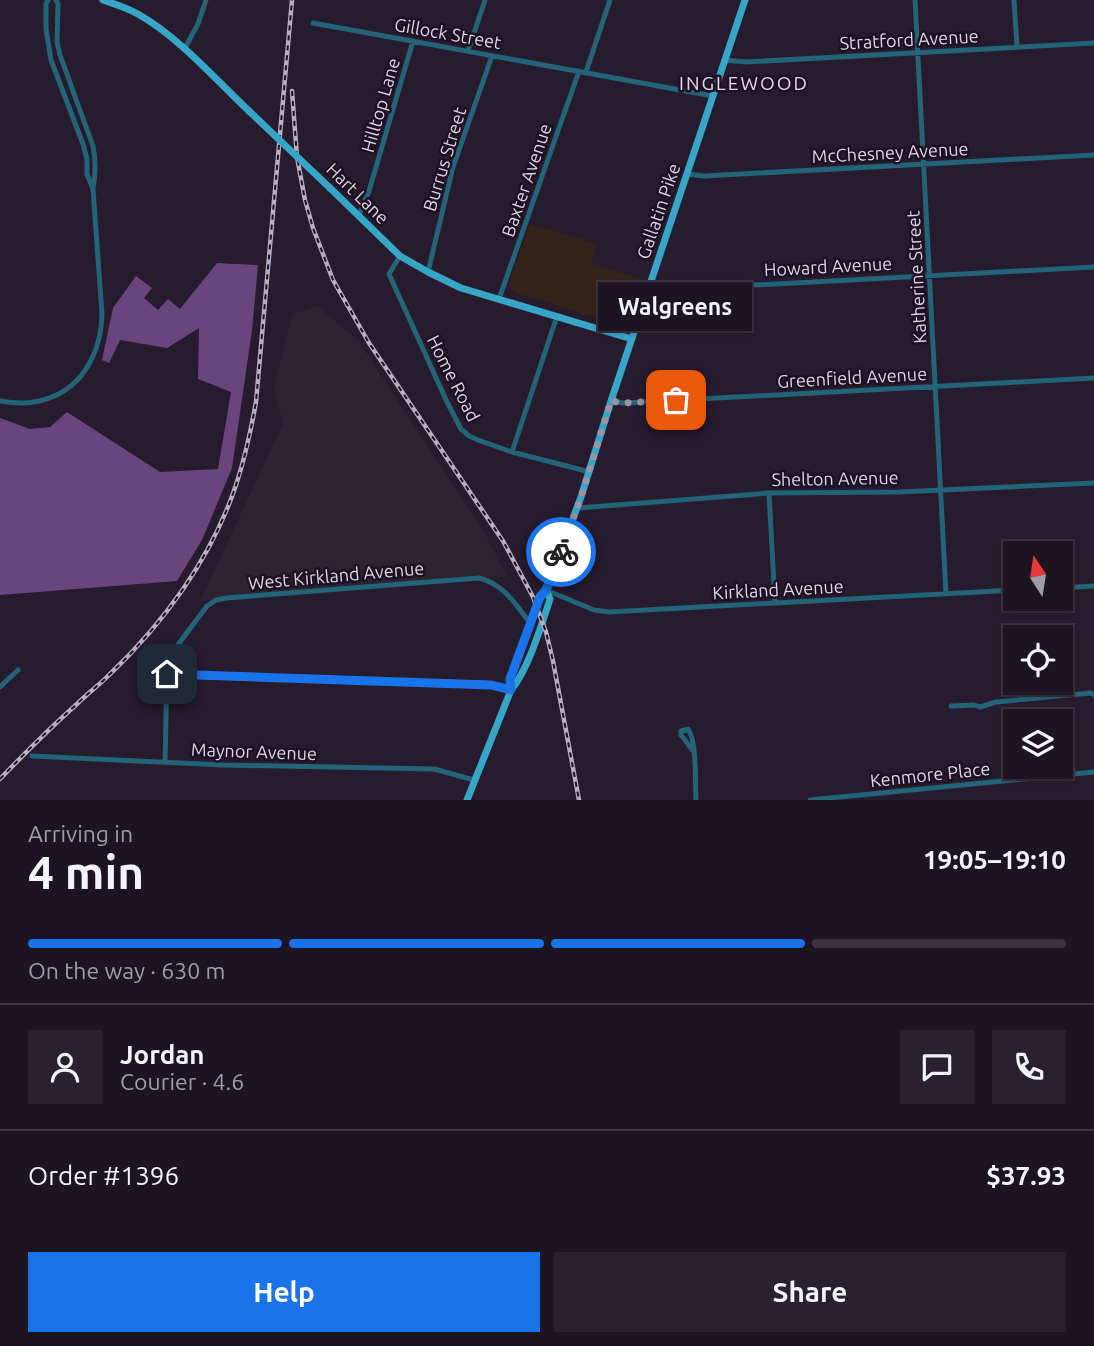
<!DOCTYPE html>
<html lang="en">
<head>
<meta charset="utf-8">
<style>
	:root { --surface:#1d1422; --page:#2a212f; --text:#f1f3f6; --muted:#a09ea5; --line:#3b3340; --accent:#1a73e8 }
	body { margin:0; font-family:Ubuntu,sans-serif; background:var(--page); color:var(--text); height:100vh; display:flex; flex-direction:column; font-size:26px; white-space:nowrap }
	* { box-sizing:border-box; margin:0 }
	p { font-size:23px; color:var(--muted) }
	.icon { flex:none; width:38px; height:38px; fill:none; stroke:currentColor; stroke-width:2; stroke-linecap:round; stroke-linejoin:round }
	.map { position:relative; height:800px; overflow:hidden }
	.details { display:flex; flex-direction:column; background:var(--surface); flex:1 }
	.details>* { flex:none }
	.needle { width:46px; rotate:348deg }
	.controls { position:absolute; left:1003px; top:541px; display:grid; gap:14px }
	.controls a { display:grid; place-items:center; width:70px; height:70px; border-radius:0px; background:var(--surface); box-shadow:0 2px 5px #0004,0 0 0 2px var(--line); font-size:35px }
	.pin { position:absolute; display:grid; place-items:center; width:60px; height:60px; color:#fff; margin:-30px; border-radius:14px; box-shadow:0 4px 10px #0006 }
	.courier { position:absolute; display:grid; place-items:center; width:70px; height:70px; margin:-35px; border:5px solid #1a73e8; border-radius:50%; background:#fff; color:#222; box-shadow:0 2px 9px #0007 }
	.bubble { position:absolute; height:49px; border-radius:0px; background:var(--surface); box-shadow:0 2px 5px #0004,0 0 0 2px var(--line); font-size:23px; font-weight:600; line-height:49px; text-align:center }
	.head em { font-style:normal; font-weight:600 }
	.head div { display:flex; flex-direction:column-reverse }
	.head { display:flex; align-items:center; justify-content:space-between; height:119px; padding:0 28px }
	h1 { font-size:46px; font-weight:600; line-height:52px }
	.bar { display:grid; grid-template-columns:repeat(4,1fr); gap:10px 7px; align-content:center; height:84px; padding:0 28px }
	.bar i { height:9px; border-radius:5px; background:var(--line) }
	.bar .selected { background:var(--accent) }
	.bar p { grid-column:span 4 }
	.line { display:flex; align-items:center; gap:18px; padding:0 28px; border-top:2px solid var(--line) }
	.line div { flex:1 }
	.round { display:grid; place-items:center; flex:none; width:74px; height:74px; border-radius:0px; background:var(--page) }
	.action { display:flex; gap:14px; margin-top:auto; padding:14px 28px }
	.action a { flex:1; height:80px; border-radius:0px; background:var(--accent); color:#fff; font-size:28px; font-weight:600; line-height:80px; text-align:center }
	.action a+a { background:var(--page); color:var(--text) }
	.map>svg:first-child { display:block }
</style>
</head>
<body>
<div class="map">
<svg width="1094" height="800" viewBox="0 0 1094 800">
	<rect width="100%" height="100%" fill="#271b2e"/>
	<!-- industrial -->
	<path fill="#2c2433" d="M317,306L358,340L483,530L507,577L200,601L283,424L274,388L292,314Z"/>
	<!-- education -->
	<path fill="#34231b" d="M530,224L597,244L591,263L641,279L626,323L618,324L513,292L510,285V280Z"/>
	<!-- forest -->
	<path fill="#6a457d" d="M217,263L258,265L252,330L232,468L202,540L177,581L0,595V418L30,429L50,427L67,412L160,472L218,469L231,392L198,379L199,328L167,348L120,340L109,363L102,360L113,308L136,276L152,288L144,298L158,310L168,299L180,309Z"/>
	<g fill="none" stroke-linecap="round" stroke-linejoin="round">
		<!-- minor -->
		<path stroke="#246478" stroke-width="5" d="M48,0L46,4V29L51,60L83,144L87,159V174L93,189
			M915,0L946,594
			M1014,0L1017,47
			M313,23L713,96
			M185,48L198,24L206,0
			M468,51L485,0
			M725,60L746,62L1094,43
			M586,72L610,0
			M688,174L704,176L1094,155
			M359,215L369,191L413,41
			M400,256L389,274L447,402L461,429L469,436L478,440L512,452L590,472
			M428,272L453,167L492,56
			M648,289L662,290L1094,267
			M499,299L579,71
			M0,401C12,403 27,404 39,401C81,392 101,354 102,314L93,189C96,173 96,161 93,146L60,55L57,42L58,4L56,0
			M611,401L624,403L1094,378
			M512,452L557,316
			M769,493L775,603
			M578,508L769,493L899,492L1094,483
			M1060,588L1094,586
			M546,590L594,610L609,612L1015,590
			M167,674L491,685L511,690
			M0,687L18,670
			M951,706L974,705L980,707L996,702L1091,693L1094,695
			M694,752L681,735V731L688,729C697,740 695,784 696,800
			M32,756L223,765L434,769L474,780
			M165,762L167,674L174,650L207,606L216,600L227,598L479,578C505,585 515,604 530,623
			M810,800L1094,772"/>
		<!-- major -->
		<path stroke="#37a5c6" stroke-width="7" d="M103,0C115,4 127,8 138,14C180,38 214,78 249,111
			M330,188L400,256L428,272L461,288L632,339
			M511,690L510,679L540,597L546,590L581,497L611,401L745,0
			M467,800L511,690C529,668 541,626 550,599L546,590"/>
		<defs>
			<path id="rail" d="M292,91L297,157L305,200L313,228L333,280L369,343L503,541L533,597L546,632L553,661L579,800
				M0,779C25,753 50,728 77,704C87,694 99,685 109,675C164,623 212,557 236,485C245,458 251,430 256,402L292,0"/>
		</defs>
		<!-- rail casing -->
		<use href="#rail" stroke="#b7afbd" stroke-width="4.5"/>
		<!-- rail -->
		<use href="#rail" stroke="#1e1124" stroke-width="2" stroke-dasharray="5" stroke-linecap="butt"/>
		<!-- major-bridge -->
		<path stroke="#37a5c6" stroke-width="7" d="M249,111L330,188"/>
	</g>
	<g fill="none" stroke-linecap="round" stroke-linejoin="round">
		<!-- done -->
		<path stroke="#9d94a3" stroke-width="7" stroke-dasharray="0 12.6" d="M561,552L581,497L611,401L624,403L676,400"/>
		<!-- route -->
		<path stroke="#1a73e8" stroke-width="9" d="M167,674L491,685L511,690L510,679L540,597L546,590L561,552"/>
	</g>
	<g text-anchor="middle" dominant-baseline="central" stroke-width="5" stroke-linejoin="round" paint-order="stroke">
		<!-- street labels -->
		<g font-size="18" fill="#ddd5e2" stroke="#1e1124">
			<text transform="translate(448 33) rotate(10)">Gillock Street</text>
			<text transform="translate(909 39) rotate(-3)">Stratford Avenue</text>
			<text transform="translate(380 105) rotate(-74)">Hilltop Lane</text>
			<text transform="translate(890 152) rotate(-3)">McChesney Avenue</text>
			<text transform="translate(444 159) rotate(-73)">Burrus Street</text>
			<text transform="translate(526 180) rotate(-71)">Baxter Avenue</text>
			<text transform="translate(358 193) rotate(44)">Hart Lane</text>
			<text transform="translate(658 211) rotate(-71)">Gallatin Pike</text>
			<text transform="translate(828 266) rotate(-3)">Howard Avenue</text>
			<text transform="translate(916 277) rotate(-93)">Katherine Street</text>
			<text transform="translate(852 377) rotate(-3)">Greenfield Avenue</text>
			<text transform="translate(454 378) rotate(63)">Home Road</text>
			<text transform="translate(835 478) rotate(-1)">Shelton Avenue</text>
			<text transform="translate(336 575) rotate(-5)">West Kirkland Avenue</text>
			<text transform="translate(778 589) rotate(-3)">Kirkland Avenue</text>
			<text transform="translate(254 751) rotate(2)">Maynor Avenue</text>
			<text transform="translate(930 774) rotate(-6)">Kenmore Place</text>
		</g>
		<!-- neighbourhood labels -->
		<g font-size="19" letter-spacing="2" fill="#e6d5ef" stroke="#1e1124">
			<text x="744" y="83">INGLEWOOD</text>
		</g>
	</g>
</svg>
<div class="controls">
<a><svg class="needle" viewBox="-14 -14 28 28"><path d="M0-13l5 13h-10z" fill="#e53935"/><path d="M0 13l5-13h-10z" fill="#a09ea5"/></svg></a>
<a><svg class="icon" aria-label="locate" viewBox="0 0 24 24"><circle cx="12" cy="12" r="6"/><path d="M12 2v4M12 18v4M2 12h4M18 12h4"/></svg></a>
<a><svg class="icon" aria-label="layers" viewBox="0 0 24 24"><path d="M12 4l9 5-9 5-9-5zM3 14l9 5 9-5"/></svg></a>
</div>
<div class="pin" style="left:676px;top:400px;background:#ea580c"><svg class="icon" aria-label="bag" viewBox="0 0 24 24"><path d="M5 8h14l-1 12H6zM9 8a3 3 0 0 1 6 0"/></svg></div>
<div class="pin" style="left:167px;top:674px;background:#1f2937"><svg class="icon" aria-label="home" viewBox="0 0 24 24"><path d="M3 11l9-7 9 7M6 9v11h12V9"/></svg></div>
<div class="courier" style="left:561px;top:552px"><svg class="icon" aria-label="bike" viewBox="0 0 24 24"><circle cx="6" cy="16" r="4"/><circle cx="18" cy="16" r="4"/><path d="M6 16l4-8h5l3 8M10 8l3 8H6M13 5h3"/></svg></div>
<div class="bubble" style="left:598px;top:282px;width:154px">Walgreens</div>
</div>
<section class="details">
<div class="head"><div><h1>4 min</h1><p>Arriving in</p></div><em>19:05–19:10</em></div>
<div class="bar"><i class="selected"></i><i class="selected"></i><i class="selected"></i><i></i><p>On the way · 630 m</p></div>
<div class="line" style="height:126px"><a class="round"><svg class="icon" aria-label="person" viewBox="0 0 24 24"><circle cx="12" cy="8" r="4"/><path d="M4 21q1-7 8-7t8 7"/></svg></a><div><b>Jordan</b><p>Courier · 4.6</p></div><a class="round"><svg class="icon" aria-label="chat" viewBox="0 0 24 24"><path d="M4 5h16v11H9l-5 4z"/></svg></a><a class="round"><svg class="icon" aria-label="phone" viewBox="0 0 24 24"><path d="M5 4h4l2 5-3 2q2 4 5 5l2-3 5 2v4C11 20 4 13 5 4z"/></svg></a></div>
<div class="line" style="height:91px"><div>Order #1396</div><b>$37.93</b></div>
<div class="action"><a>Help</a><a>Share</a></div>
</section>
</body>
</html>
